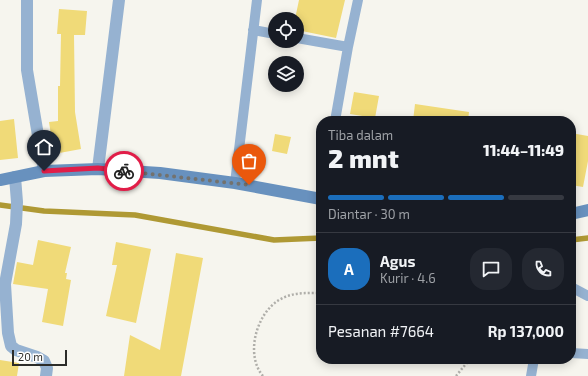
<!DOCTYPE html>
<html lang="id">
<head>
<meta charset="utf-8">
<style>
	:root { --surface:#171b24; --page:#242831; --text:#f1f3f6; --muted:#9ea1a6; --line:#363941; --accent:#1b6ebc }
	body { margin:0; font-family:"Exo 2",sans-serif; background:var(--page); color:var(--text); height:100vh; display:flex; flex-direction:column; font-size:15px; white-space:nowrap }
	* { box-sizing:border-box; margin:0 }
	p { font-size:13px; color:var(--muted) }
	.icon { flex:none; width:22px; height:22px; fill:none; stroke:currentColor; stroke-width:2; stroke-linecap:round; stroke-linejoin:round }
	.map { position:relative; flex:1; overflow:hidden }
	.panel { position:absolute; left:316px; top:116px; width:260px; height:248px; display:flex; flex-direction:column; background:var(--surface); border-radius:16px; box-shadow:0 2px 10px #0003 }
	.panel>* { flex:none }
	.fabs { position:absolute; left:268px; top:12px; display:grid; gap:8px }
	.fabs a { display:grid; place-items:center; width:36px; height:36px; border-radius:50%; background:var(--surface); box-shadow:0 2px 10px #0003; font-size:20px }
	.scale { position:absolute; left:12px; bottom:10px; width:55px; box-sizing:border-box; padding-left:4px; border:2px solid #2c2c29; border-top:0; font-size:11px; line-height:14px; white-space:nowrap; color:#2c2c29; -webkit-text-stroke:3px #fff; paint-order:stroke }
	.pin { position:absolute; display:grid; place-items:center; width:34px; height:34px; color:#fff; margin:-41px -17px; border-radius:50% 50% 50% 0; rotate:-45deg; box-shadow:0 0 4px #0007 }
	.pin .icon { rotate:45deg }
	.courier { position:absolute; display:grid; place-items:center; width:40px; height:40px; margin:-20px; border:3px solid #e11d48; border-radius:50%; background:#fff; color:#222; box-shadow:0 1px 5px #0007 }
	.overview em { font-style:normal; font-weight:800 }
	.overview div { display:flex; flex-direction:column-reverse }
	.overview { display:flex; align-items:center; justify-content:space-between; height:68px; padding:0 12px }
	h1 { font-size:26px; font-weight:800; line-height:30px }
	.bar { display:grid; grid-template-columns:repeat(4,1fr); gap:6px 4px; align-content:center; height:48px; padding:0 12px }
	.bar i { height:5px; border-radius:3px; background:var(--line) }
	.bar .active { background:var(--accent) }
	.bar p { grid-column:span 4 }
	.line { display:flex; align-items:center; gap:10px; padding:0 12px; border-top:1px solid var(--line) }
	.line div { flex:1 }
	.round { display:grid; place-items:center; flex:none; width:42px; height:42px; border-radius:16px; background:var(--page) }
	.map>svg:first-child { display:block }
</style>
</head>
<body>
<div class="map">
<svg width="588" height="376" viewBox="0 0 588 376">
	<rect width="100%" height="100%" fill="#f6f5ee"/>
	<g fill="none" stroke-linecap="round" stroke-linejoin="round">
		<!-- stream -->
		<path stroke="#af9934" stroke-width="5.5" d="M0,205L44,211L135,215L274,240L321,238
			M571,240L588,238"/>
	</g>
	<!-- building -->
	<path fill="#f0da78" d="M299,0H345L336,38L297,30V19H295Z
		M59,9L87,11L85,35H74L75,112L81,149L54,154L49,122L58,121V86H60L61,34H57Z
		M354,92L379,96L375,118L350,114Z
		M415,104L469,112L468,121H413Z
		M14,119L18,158L0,160V121Z
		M571,133L588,136V161L583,187L571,185Z
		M275,134L291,137L287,154L272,151Z
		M38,240L71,247L65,273H67L66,279L71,280L63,326L42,322L48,289L13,284L17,262L33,265Z
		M116,242L151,249L136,323L106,316L117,265H112Z
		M176,253L203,258L181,376H124L130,335L160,350Z
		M0,360L19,363L17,376H0Z"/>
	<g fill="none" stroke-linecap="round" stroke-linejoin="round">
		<!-- path -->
		<path stroke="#b0afaa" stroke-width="2.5" stroke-dasharray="2 2" stroke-linecap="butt" d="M263,376C245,355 256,314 279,300C292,292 307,293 321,293
			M456,376L470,359"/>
		<!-- lane -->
		<path stroke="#96b2d1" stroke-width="10" d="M253,30L275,34
			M297,38L348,47L335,121
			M348,47L358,0
			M235,183L257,0
			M571,287L588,296
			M571,353L588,354
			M531,376L534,359"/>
		<!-- street -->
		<path stroke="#96b2d1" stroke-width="12" d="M27,0V70L44,171
			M98,169L119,0
			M15,177L17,202L16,224L5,284L8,333L11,346L16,350L37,357L44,361L47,368L46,376"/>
		<!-- secondary -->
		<path stroke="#6891be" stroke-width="12" d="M0,180L44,171L98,169L160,173L235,183L321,199
			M571,214L588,210"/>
	</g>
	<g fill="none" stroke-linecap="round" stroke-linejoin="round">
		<!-- done -->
		<path stroke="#73726e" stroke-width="4" stroke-dasharray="0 7.2" d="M124,171L249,185"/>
		<!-- route -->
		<path stroke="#e11d48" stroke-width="5" d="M44,171L98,168L124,171"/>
	</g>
</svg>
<div class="fabs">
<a><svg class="icon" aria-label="locate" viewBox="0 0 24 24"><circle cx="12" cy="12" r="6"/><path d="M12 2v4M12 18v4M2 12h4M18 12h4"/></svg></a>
<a><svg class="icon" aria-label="layers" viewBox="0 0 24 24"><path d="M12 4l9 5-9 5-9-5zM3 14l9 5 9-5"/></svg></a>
</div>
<div class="scale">20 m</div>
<div class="pin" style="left:249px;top:185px;background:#ea580c"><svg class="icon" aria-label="bag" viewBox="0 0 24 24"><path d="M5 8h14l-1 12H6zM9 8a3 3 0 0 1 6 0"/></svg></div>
<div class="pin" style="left:44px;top:171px;background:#1f2937"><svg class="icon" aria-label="home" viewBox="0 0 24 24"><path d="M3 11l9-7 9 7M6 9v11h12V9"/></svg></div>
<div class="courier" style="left:124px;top:171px"><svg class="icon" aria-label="bike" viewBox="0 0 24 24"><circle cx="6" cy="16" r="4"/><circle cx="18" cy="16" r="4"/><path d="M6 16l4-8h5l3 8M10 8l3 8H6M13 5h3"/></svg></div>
<section class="panel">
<div class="overview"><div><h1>2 mnt</h1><p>Tiba dalam</p></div><em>11:44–11:49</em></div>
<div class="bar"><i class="active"></i><i class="active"></i><i class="active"></i><i></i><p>Diantar · 30 m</p></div>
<div class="line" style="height:72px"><b class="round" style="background:var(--accent);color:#fff">A</b><div><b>Agus</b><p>Kurir · 4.6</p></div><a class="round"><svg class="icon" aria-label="chat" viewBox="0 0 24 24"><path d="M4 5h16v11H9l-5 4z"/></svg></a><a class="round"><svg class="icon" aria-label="phone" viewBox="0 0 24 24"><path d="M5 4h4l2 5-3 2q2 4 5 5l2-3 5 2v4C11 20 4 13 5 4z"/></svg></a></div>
<div class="line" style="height:52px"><div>Pesanan #7664</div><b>Rp 137,000</b></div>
</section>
</div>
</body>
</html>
